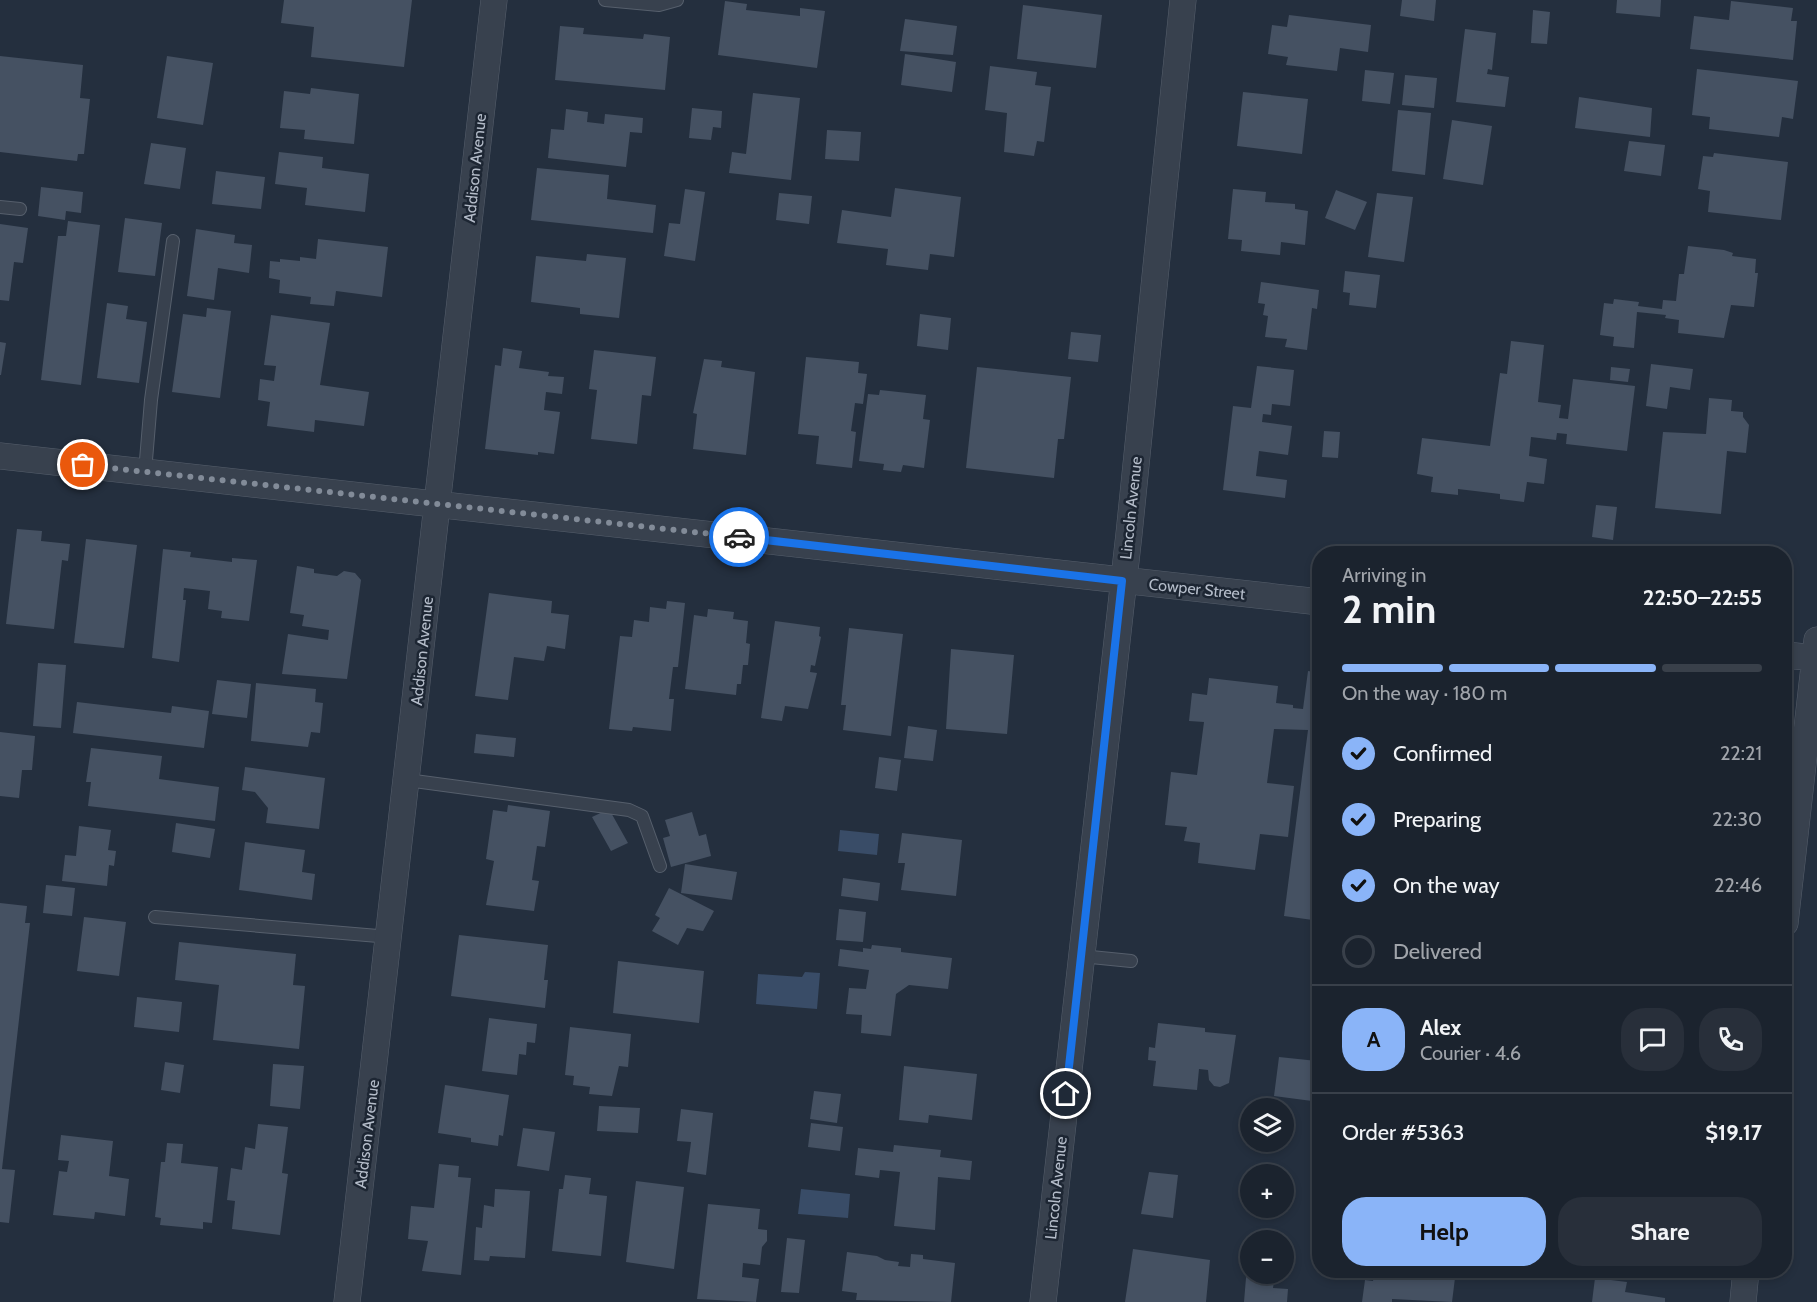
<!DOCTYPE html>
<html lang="en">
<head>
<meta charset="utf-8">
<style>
	:root { --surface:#1b232e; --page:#282f3a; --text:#f1f3f6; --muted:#a0a4aa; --line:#39404a; --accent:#8ab4f8 }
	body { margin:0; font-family:Cabin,sans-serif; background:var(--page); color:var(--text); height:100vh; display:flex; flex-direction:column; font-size:22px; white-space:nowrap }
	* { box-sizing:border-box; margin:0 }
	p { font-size:20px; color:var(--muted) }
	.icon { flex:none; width:33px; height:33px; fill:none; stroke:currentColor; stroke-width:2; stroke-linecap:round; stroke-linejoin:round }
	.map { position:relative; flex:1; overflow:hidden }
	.side { position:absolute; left:1312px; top:546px; width:480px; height:732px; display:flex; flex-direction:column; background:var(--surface); border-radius:24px; box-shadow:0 3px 9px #0003,0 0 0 2px var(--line) }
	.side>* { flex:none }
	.fabs { position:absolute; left:1240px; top:1098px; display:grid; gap:12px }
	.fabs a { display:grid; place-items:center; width:54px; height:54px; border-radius:50%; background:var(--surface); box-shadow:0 3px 9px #0003,0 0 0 2px var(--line); font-size:30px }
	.pin { position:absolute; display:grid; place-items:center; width:51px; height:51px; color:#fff; margin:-26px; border:3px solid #fff; border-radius:50%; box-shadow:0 2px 6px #0007 }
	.courier { position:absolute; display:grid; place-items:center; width:60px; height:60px; margin:-30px; border:4px solid #1a73e8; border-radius:50%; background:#fff; color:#222; box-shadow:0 2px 8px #0007 }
	.overview em { font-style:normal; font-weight:700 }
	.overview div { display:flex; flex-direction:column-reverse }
	.overview { display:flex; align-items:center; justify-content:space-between; height:102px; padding:0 30px }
	h1 { font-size:39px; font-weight:700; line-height:45px }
	.bar { display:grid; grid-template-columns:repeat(4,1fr); gap:9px 6px; align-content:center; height:72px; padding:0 30px }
	.bar i { height:8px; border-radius:4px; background:var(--line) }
	.bar .selected { background:var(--accent) }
	.bar p { grid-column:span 4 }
	.line { display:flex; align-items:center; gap:15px; padding:0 30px; border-top:2px solid var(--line) }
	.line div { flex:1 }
	.round { display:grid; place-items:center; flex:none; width:63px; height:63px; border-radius:24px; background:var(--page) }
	ol { padding:0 30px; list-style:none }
	li { display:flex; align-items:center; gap:18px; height:66px }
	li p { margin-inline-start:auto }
	li .icon { padding:6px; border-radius:50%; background:var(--accent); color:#111; stroke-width:4 }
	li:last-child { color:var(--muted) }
	li i { width:33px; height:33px; border:3px solid var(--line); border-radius:50% }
	.action { display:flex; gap:12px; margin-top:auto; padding:12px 30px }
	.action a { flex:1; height:69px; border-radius:24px; background:var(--accent); color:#111; font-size:24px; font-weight:700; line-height:69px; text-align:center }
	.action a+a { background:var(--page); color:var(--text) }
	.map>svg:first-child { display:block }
</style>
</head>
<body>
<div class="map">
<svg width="1817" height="1302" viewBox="0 0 1817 1302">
	<rect width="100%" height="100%" fill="#242f3e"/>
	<!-- water -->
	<path fill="#394c67" d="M840,830L879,834L877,855L838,851Z
		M805,972L820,973L817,1009L756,1004L758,974L802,977Z
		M801,1189L850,1194L848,1218L798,1214Z"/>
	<!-- building -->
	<path fill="#455162" d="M284,0H412L404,67L311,57L314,27L281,23Z
		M1402,0H1436L1434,21L1400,16Z
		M1617,0H1661L1660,17L1616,13Z
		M725,1L747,4L746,10L800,16V8L825,11L817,68L718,55Z
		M1731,1L1793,8L1791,21H1797L1793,60L1690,49L1694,16L1729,20Z
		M1023,5L1102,15L1096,68L1017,59Z
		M1533,10L1550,12L1547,44L1531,43Z
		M1289,15L1371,25L1368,52L1340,48L1337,71L1286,65L1288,57L1268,54L1272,25L1287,27Z
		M905,19L957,26L953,55L900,51Z
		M560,26L584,28L583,34L643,39L644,34L670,37L665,90L555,80Z
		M1465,29L1496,33L1492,70L1488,69L1487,74L1509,77L1505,107L1456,102Z
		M905,54L956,62L952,92L901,85Z
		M0,56L83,65L80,98L90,99L84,154H78L77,161L0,152Z
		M167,56L213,63L203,125L157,118Z
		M990,66L1037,72L1035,85L1051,87L1044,142L1037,141L1034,156L1004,152L1007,113L985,110Z
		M1697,69L1798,81L1793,119L1782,117L1779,137L1709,129L1710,117L1692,115Z
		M1365,70L1394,73L1390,104L1362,101Z
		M1405,75L1437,78L1434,108L1402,105Z
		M311,88L359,94L354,144L304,139L305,130L280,128L284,91L310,94Z
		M1243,92L1308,99L1302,154L1237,146Z
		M753,93L800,98L791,180L729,173L732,152L746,154Z
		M1579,97L1652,108L1650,137L1575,128Z
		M692,108L722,111L721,128L713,127L711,140L689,138Z
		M566,109L588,112L587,122L604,124L605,114L643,118L642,133L630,132L626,167L548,158L551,129L564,130Z
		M1398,110L1431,113L1425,175L1392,171Z
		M1452,120L1492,126L1483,185L1443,179Z
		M827,130L861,132L859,161L825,159Z
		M1629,141L1665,145L1661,176L1624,171Z
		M151,143L186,148L180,189L144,184Z
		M279,152L323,157L322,168L369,174L365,212L305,205L307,188L275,184Z
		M1714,153L1788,162L1781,220L1708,212L1710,191L1698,189L1703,156L1713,157Z
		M537,168L609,175L607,199L656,205L653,233L531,220Z
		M216,171L265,177L261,209L212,204Z
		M41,187L83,192L81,213L66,211L65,220L38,216Z
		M895,188L961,197L954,257L930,254L928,270L886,265L888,249L837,243L842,210L891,217Z
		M685,189L705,192L695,261L664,256L669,223L680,224Z
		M1233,189L1266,192L1265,202L1295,204V209L1308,211L1305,245L1281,242L1280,255L1241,251L1242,240L1228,239Z
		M1336,190L1367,202L1355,230L1325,218Z
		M779,193L812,196L809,224L776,220Z
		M1377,193L1413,197L1404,262L1368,257Z
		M125,218L162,223L155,276L118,272Z
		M68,221L100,225L81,385L41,380L58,236H66Z
		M0,224L28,228L23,263L14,262L9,301L0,300Z
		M196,229L235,235L234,243L252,245L249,273L218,268L214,300L187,296Z
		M318,239L388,247L382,297L336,291L334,306L310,304L311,297L279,293L280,280L269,278L270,261L280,262V259L300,261V257L316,259Z
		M1688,246L1724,250L1733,253L1732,256L1756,259L1755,273H1758L1754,307L1731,305L1724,338L1678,333L1679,320L1665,318L1666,315L1637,312L1634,348L1613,346L1614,337L1600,335L1604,303L1613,304L1614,299L1639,302L1638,306L1662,309L1663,300L1676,301L1679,274H1684Z
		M587,254L626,258L619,318L580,314V308L531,302L536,256L586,261Z
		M1345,271L1380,275L1376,308L1349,305L1350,293L1343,292Z
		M1261,282L1319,290L1317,309L1312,308L1307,350L1285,347L1287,339L1265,337L1268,316L1263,315L1265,304L1258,303Z
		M107,303L128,306L126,319L147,322L139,383L97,378Z
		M207,308L231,311L220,398L172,392L183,314L206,317Z
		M920,314L951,318L948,350L917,346Z
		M271,315L330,323L320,385L369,392L364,426L315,420L314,432L267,426L270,402L258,400L260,379L274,381L276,366L264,365Z
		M1071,332L1101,335L1098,362L1068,359Z
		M1511,341L1544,345L1538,402L1561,405L1559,418L1568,419L1573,379L1635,386L1627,451L1566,444L1567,434L1557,433L1556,440L1531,437L1529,456L1547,459L1544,484L1527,482L1524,502L1500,499V494L1458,489V495L1431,492L1433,477L1417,474L1422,438L1490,446L1500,373L1507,374Z
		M0,342L6,343L1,375H0Z
		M503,348L522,351L519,368L549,372L548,376L564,377L562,394L546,392L544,410L560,412L554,454L538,452V455L485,449L495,365L501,366Z
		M594,350L656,357L651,396L642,395L637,444L591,439L597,390L589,389Z
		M806,357L859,362L858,373L867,374L863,404L855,403L851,431L856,432L852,468L816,464L819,436L798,434Z
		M704,359L722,361L721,367L755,372L746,455L693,449L697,414L693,413Z
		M1651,364L1693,369L1690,390L1670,387L1667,409L1646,406Z
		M1257,366L1294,370L1290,406L1272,404L1271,415L1263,414L1262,422L1292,426L1288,455L1259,451L1256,476L1287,480L1285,498L1223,490L1233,406L1251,408Z
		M977,367L1071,377L1064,439H1058L1054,478L966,468Z
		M1611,367L1630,369L1628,382L1610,380Z
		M880,390L926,395L923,419L930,420L924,468L903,465L901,472L883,470L884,464L859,461L868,394L879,395Z
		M1709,398L1732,400L1731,411L1743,412V417L1749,425L1746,453L1727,451L1721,514L1655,508L1663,432L1706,434Z
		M1324,431L1340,432L1338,458L1322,457Z
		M1596,505L1617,507L1613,540L1592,537Z
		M17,529L42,531L41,541L70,544L68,561L62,560L54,629L6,624Z
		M86,539L137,545L124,648L74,643Z
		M163,549L191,552L190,557L232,562V558L257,560L249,621L221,618L222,611L208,609L210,591L184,588L183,600H186L179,662L152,658Z
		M297,566L314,569V573L337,576L344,571L355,573L361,580L347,679L282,674L288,634L328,640L329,630L302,626L304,615L290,613Z
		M489,593L552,601L551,613L569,615L565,649L547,646L544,661L514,657L508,700L475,696Z
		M667,601L685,603L678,667H673L669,699H674L671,731L633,727L632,731L609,729L620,636L632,637L634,620L649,622L650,607L666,609Z
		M708,609L734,612L733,619L748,621L746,643L750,644L748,665H743L741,684H737L736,695L685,689L694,615L707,617Z
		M775,621L820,627L819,636L821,637L815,666L811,665L810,672L817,673L808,709L785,706L782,721L761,718Z
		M849,628L903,634L891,736L843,730L846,705H841Z
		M951,649L1014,655L1007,734L946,729Z
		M38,663L66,665L61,728L33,726Z
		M1308,671L1320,673V921L1284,916L1308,730L1274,729L1267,783L1294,786L1288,837L1260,834L1255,870L1198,863L1200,843L1184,841L1187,827L1165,825L1171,772L1197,775L1204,722L1189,721L1192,693L1207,695L1209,678L1278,686L1276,703L1293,705V708L1303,709Z
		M217,680L251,684L247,718L212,714Z
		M256,683L316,689L315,702L323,703L320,733L311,732L308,747L251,741Z
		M77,702L171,713L172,706L209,711L204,748L73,733Z
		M908,726L937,730L933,761L904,758Z
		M0,732L35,736L32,770H22L19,798L0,796Z
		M476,734L516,738L514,757L474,753Z
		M91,748L162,756L159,779L219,787L215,821L88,806L91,782H86Z
		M879,757L901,760L897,791L875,788Z
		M245,767L325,778L319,829L266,823L268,808L255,792L242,790Z
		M508,805L550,811L545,847L537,846L532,880L539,881L534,911L486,905L494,861L486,859L493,810L507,812Z
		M609,809L628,843L611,851L592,817Z
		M692,812L699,836L706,834L711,856L671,867L663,838L670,836L665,820Z
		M176,823L215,829L210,858L172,852Z
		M79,826L111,830L108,850L116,851L114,866L109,865L107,886L62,881L65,855L76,856Z
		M902,833L962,840L956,896L901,890L905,863H898Z
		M245,842L305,850L302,872L315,874L312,900L239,890Z
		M685,864L737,872L732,900L681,893Z
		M843,878L880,883L878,901L841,896Z
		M46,885L75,888L72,916L43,913Z
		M669,888L714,911L703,931L687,928L678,945L652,931L660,918L655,915Z
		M0,903L27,906L25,923H30L2,1169L15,1170L9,1223L0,1222Z
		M839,909L866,912L863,942L836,940Z
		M84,917L126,922L119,976L77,971Z
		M459,935L548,945L544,980H548L545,1008L451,996Z
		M179,942L296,954L293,985L305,986L299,1049L213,1040L219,985L175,980Z
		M872,945L901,948V952L952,958L948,989L909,985L896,994L891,1036L861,1033L862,1015L846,1014L849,988L866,989L869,970L838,966L840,949L863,952V948L871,949Z
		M618,961L704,971L699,1023L613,1013Z
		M137,997L182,1002L179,1032L134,1027Z
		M489,1018L537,1024L535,1043L527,1042L526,1055L519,1054L517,1075L482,1071Z
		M1158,1023L1205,1028V1032L1236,1035L1229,1083L1220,1087L1214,1086L1209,1080L1208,1070L1199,1069L1197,1090L1153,1086L1156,1061L1148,1060L1149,1047L1155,1048Z
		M570,1027L631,1034L628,1067L619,1066L612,1096L589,1094L590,1087L573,1085L574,1076L565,1075Z
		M1279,1057L1317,1061L1312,1101L1274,1096Z
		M165,1062L184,1065L180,1093L161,1090Z
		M273,1064L304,1066L300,1109L270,1106Z
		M904,1066L977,1074L972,1120L929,1115L928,1123L899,1120Z
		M445,1085L509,1095L503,1136L499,1135L498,1146L471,1142V1138L438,1133Z
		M814,1091L841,1094L837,1123L810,1119Z
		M599,1106L640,1108L638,1133L597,1131Z
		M681,1109L713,1113L706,1175L687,1172L691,1142L677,1141Z
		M811,1123L843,1127L840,1151L808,1147Z
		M258,1124L288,1127L282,1173L288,1174L280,1235L232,1229L235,1201L227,1200L231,1168L242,1170L245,1147L255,1149Z
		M523,1128L555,1132L549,1171L517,1166Z
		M61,1135L113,1141L109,1176L129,1179L125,1216L95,1212L94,1219L53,1215L59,1171L67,1172L69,1161L58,1160Z
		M167,1143L183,1144L181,1163L218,1167L212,1223L203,1222V1229L160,1225L161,1218L155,1217L161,1162H165Z
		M894,1145L941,1150L940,1157L972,1161L970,1180L938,1177L935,1230L894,1226L900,1172L880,1170L879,1178L855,1175L858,1148L893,1152Z
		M439,1164L459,1166L458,1177L471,1178L461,1275L422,1271L428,1241L408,1239L411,1206L434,1208Z
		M1149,1172L1178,1175L1173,1218L1141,1214Z
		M565,1175L591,1178L589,1194L607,1196L601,1256L552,1251L559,1189H563Z
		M636,1181L684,1187L674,1269L626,1262Z
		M495,1189L530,1191L525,1258L490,1256L489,1261L474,1260L476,1227L482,1228L484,1205L494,1207Z
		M708,1204L760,1209L758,1229L767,1230V1241L762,1247L760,1265L743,1263L742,1277L759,1279L756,1302L697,1299Z
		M787,1238L805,1240L799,1293L781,1292Z
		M1133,1249L1210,1260L1206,1302H1125Z
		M847,1252L877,1256L885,1260L899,1262L898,1266L910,1267L911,1254L923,1255V1259L955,1263L951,1302L856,1300L857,1293L842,1291Z
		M1248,1254H1251V1274H1275L1273,1288L1288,1289L1287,1302H1244Z
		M1375,1270H1456L1452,1302L1392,1299V1302H1362L1365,1280L1373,1281Z
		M1595,1278L1627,1282L1625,1292L1665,1298V1302H1592Z"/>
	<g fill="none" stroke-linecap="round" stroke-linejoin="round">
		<defs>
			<path id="lane" d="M605,0L659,5L677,0
				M0,207L20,209
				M145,472L151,400L173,241
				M407,780L629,810L642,816L660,866
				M155,917L390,937
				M1081,956L1131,961"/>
			<path id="street" d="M0,456L1320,602
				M1785,655L1817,658
				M1785,923L1817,640
				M347,1302L494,0
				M1043,1302L1129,534L1183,0
				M1743,1302L1746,1270"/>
		</defs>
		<!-- lane casing -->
		<use href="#lane" stroke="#565f6c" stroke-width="14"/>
		<!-- street casing -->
		<use href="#street" stroke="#565f6c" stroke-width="27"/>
		<!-- lane -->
		<use href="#lane" stroke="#38414e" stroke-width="12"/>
		<!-- street -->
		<use href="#street" stroke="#38414e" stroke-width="26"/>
	</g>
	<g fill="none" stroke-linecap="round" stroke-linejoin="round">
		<!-- done -->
		<path stroke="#828b98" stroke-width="6" stroke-dasharray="0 10.8" d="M83,465L739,537"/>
		<!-- route -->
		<path stroke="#1a73e8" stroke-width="8" d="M739,537L1122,581L1066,1094"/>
	</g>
	<g text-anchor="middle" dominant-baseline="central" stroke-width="5" stroke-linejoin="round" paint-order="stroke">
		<!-- street labels -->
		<g font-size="16" fill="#b4bcc9" stroke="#1d2633">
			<text transform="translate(475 168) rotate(-84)">Addison Avenue</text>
			<text transform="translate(1131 508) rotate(-84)">Lincoln Avenue</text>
			<text transform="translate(1197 589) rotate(6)">Cowper Street</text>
			<text transform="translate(422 651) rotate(-84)">Addison Avenue</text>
			<text transform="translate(367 1134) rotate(-83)">Addison Avenue</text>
			<text transform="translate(1056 1188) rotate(-84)">Lincoln Avenue</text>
		</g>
	</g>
</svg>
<div class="fabs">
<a><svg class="icon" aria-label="layers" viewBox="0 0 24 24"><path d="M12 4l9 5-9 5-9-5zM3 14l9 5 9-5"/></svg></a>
<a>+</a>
<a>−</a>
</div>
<div class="pin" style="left:83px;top:465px;background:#ea580c"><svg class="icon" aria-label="bag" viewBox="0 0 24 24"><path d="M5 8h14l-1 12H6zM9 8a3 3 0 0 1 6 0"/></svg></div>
<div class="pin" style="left:1066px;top:1094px;background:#1f2937"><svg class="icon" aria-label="home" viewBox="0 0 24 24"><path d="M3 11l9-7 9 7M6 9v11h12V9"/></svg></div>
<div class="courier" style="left:739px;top:537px"><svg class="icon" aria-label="car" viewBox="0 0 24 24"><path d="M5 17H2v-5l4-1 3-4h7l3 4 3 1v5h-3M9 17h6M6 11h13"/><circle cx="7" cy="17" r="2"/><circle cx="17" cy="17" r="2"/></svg></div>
<section class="side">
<div class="overview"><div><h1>2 min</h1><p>Arriving in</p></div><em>22:50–22:55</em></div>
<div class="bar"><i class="selected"></i><i class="selected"></i><i class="selected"></i><i></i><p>On the way · 180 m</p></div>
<ol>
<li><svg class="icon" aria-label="check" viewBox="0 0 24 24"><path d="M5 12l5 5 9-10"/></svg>Confirmed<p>22:21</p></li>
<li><svg class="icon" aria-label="check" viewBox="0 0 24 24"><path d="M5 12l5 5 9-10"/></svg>Preparing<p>22:30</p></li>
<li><svg class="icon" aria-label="check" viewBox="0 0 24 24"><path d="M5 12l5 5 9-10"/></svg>On the way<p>22:46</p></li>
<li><i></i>Delivered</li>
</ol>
<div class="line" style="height:108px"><b class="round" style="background:var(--accent);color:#111">A</b><div><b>Alex</b><p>Courier · 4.6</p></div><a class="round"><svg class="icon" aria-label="chat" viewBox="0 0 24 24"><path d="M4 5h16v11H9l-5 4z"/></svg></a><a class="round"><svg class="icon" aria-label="phone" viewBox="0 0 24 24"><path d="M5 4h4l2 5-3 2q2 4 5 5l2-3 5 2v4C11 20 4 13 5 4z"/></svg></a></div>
<div class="line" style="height:78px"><div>Order #5363</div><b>$19.17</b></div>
<div class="action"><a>Help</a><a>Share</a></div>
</section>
</div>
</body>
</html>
